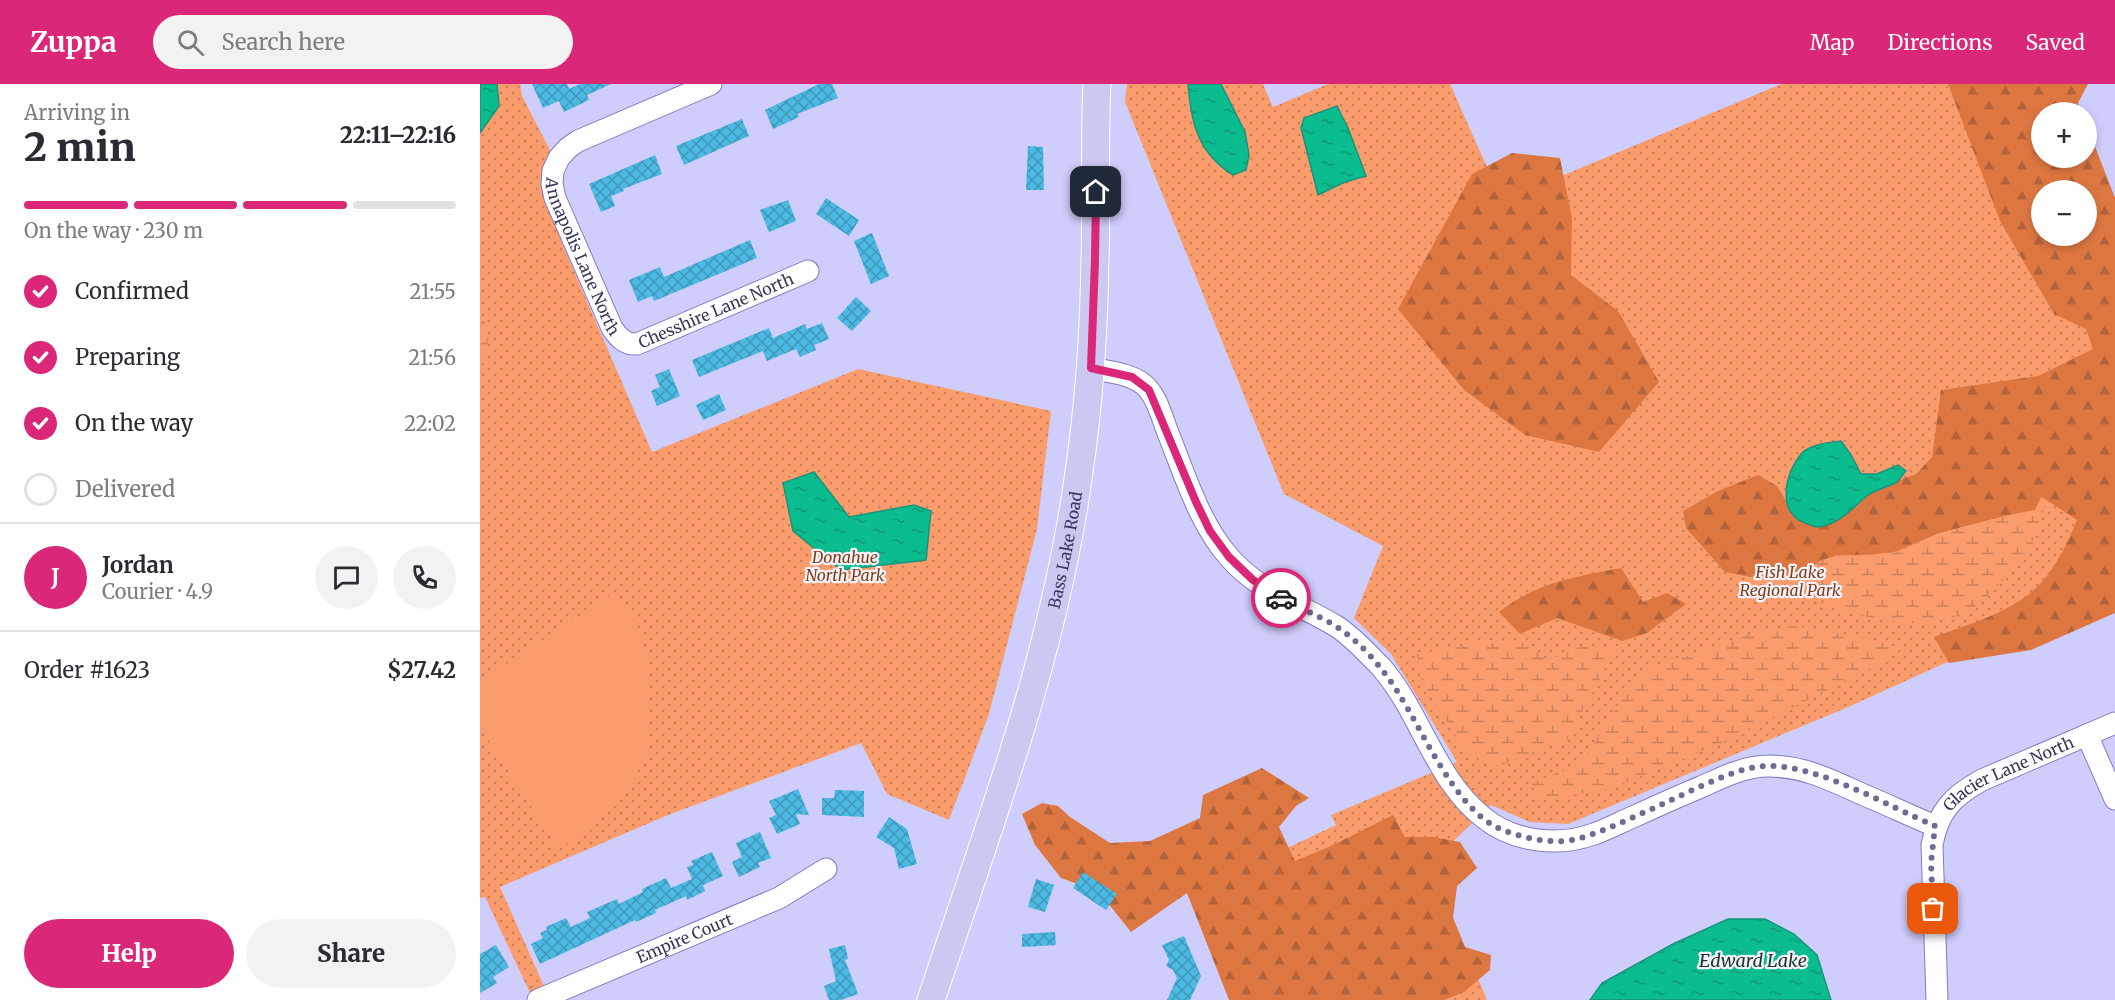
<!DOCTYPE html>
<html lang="en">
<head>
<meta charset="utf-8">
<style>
	:root { --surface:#fff; --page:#f2f2f3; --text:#2b2b33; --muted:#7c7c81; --line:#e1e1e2; --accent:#db2777 }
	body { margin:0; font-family:Merriweather,serif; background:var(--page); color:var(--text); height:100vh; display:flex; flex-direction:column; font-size:22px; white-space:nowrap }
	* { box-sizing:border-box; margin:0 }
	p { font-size:20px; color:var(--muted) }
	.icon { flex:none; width:33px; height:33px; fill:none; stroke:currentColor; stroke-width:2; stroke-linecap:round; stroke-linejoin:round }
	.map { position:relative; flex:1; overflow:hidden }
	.sheet { display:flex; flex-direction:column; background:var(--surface); width:480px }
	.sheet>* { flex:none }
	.tools { position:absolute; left:1551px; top:18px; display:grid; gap:12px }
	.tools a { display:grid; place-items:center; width:66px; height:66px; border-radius:50%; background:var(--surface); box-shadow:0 3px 9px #0003; font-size:30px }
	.pin { position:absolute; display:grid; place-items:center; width:51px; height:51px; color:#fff; margin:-26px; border-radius:12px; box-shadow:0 3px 9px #0006 }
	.courier { position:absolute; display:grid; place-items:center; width:60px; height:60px; margin:-30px; border:4px solid #db2777; border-radius:50%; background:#fff; color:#222; box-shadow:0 2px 8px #0007 }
	.headline em { font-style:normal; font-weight:800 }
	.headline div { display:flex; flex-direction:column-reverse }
	.headline { display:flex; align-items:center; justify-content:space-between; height:102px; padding:0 24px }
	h1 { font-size:39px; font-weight:800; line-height:45px }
	.bar { display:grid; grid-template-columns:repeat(4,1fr); gap:9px 6px; align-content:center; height:72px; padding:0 24px }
	.bar i { height:8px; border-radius:4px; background:var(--line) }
	.bar .on { background:var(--accent) }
	.bar p { grid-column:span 4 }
	.line { display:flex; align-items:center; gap:15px; padding:0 24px; border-top:2px solid var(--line) }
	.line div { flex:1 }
	.round { display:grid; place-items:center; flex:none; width:63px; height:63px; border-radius:32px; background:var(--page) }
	ol { padding:0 24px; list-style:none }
	li { display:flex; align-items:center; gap:18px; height:66px }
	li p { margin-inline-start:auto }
	li .icon { padding:6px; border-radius:50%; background:var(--accent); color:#fff; stroke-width:4 }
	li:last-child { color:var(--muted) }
	li i { width:33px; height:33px; border:3px solid var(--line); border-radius:50% }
	.button { display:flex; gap:12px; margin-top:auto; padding:12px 24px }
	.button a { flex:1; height:69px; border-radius:36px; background:var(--accent); color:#fff; font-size:24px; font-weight:800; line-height:69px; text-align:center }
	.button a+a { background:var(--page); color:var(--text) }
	header { display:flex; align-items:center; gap:36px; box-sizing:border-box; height:84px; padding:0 30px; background:var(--accent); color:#fff }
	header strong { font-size:28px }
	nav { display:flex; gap:33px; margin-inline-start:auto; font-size:21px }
	.search { width:420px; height:54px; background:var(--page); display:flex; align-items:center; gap:15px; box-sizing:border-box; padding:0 21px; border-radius:33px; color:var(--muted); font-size:22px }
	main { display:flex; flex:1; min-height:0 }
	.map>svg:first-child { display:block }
</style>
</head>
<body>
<header>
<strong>Zuppa</strong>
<div class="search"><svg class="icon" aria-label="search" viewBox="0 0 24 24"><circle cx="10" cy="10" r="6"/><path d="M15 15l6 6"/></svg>Search here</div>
<nav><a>Map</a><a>Directions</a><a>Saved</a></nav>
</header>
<main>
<section class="sheet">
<div class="headline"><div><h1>2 min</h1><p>Arriving in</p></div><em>22:11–22:16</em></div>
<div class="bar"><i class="on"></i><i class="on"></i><i class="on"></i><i></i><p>On the way · 230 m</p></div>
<ol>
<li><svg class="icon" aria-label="check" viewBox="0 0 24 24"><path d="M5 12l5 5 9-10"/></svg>Confirmed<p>21:55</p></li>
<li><svg class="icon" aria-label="check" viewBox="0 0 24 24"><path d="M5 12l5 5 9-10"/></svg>Preparing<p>21:56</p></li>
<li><svg class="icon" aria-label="check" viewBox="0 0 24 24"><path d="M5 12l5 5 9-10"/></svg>On the way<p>22:02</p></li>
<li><i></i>Delivered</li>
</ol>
<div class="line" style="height:108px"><b class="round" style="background:var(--accent);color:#fff">J</b><div><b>Jordan</b><p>Courier · 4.9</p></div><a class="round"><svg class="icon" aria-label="chat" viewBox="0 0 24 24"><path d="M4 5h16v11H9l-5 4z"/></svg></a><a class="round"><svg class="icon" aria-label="phone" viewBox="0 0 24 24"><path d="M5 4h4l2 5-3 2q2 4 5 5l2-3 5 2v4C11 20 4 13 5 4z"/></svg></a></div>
<div class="line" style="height:78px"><div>Order #1623</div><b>$27.42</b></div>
<div class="button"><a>Help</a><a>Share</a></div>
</section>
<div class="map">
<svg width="1635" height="916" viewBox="0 0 1635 916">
	<defs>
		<pattern id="green-dots" width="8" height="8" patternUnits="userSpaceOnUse" patternTransform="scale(1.5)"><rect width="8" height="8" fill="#fb9c6c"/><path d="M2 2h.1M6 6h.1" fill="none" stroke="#cc805c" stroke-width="1.8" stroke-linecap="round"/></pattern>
		<pattern id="forest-firs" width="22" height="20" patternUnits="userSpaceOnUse" patternTransform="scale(1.5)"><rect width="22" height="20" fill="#dd7741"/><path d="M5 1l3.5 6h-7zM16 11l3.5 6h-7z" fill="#b46239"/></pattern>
		<pattern id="wetland-marsh" width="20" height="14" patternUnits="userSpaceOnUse" patternTransform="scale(1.5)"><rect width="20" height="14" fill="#fb9c6c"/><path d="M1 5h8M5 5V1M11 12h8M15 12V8" fill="none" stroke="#cc805c"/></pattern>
		<pattern id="water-ripples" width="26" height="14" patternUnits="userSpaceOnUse" patternTransform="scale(1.5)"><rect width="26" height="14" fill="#0bbc8e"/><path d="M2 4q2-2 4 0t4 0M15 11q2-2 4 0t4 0" fill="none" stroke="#0c9a77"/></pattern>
		<pattern id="building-cross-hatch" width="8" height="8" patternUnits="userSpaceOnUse" patternTransform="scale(1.5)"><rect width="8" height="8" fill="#4cb9e2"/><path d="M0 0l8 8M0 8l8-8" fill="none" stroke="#4097ba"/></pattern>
	</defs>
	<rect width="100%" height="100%" fill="#cfcdfc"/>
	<!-- green -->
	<path fill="url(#green-dots)" d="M0,0H40L42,12L70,66L60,98L84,164L172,368L378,285L571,327L557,445L509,630L469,736L407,710L381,659L188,731L20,803L64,902L50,909L5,813L0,814Z
		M647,0H783L793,23L848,0H970L1022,117L1301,0H1548L1562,74V152H1606L1635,502L1366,624L1088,740L1050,738L1011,721L959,771L963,810L1007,916H761L715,807L856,741L851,731L977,678L911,570L874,534L903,462L804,410L645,18Z"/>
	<!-- forest -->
	<path fill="url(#forest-firs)" fill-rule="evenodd" d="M1468,0H1608L1598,19L1601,28H1562V74H1606L1607,42L1635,114V529L1551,566L1469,579L1454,553C1487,541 1526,530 1554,506C1573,490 1588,458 1597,436L1562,413L1555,426L1525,432L1460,449L1415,468L1378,472L1357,471L1334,481L1325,494H1276L1245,488L1206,444L1203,427L1238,407L1278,391L1297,402L1317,435L1376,423L1387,412L1401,403L1436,390L1452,373L1461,306L1558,292L1613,265L1606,245L1574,230L1520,137ZM1562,106H1606V152H1562Z
		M1032,69L1080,74L1092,134L1091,191L1138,227L1179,298L1119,368L1045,351L984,306L918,225L992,90Z
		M1141,484L1163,518L1187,509L1206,520L1167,549L1142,557L1077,534L1040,550L1019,528C1058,498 1094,493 1141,484Z
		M782,684L829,714L816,722L799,743L815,777L851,762L913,731L925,753H953L980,758L997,784L977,802L973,834L985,863L1011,871L1010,886L984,908L964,916H749L707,809L651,848L619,808L581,794L555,761L542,730L562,719L578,722L590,733L630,759L670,757L720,734L723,711Z"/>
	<!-- wetland -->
	<path fill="url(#wetland-marsh)" d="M0,225L8,248L7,273L0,296Z
		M1561,413L1565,416C1561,447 1547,471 1526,493C1514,506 1500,521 1484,529C1433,552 1377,530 1327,515C1326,503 1323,489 1334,481C1351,466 1392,474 1415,468C1431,464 1445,454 1461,449C1492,440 1524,432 1555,426Z
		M1314,542L1370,551L1423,564L1399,580L1235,662L1132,704L1060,717L1051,699L1101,680L1147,606L1176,581L1225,567L1265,551Z
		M999,559H1050L1067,578L1087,567L1107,561L1135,566L1088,655L1019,682L999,678L978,655L959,626L940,593L937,570Z"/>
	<!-- pitch -->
	<path fill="#fb9c6c" d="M136,508L153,535L169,578L170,629L166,669L149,703L113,743L78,765L0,643V597Z"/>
	<!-- water -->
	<path fill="url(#water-ripples)" stroke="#19947d" stroke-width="1.5" d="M0,0H17L19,22L0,49Z
		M708,0H741L765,48L769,71L766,86L753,91C718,69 711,39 708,0Z
		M857,22L868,44L886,92L865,98L838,111L821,44L824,34Z
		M1361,357L1371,371L1381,390H1397L1418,381L1426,387C1423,390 1420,395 1417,398C1408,403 1397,405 1388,411C1373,423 1359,441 1338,443C1334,443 1329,440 1325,439C1296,428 1305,388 1322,369C1330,360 1350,359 1361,357Z
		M334,388L369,433L434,421L451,427L446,476L361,486L313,447L303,399Z
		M1248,835H1285L1314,850L1337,871L1351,916H1110L1122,899L1193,860Z"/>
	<!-- building -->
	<path fill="url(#building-cross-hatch)" d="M52,0H87L89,5L100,0H131L107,11L109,16L84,28L79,17L63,24Z
		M339,0H352L358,14L317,30L319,33L293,45L285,26Z
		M262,35L269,52L204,81L196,62Z
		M548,62L563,63L564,106H546Z
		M175,71L182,90L143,105L144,107L131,112L135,122L121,128L109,100Z
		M346,114L379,136L369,152L336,130Z
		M308,116L316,137L289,148L280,126Z
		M392,149L409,192L391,200L374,157Z
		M270,156L277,174L174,217L172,212L158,218L149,196L180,183L184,193Z
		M376,213L391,227L372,247L357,234Z
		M342,239L349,255L334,261L336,266L320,273L316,265L287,277L283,267L219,293L212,276L289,244L293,254L325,240L327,245Z
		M189,285L200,312L177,322L171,307L180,303L175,291Z
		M239,310L246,326L223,336L216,321Z
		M318,705L329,731L316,730L320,740L297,750L289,734L296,731L289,717Z
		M355,706L384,707V733L342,731V714H354Z
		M409,733L427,745L437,780L419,785L414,764L396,753Z
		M280,748L291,774L278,779L280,783L259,793L252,778L262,773L256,759Z
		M232,768L243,792L223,801L225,807L207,816L206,812L175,826L176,829L156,838L155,836L60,880L51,860L63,854L60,849L67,846L66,843L86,834L91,843L110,834L107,828L137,815L139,820L163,808L162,805L186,794L191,804L212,795L207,783L213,781L211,777Z
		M603,788L637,810L626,826L593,804Z
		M556,795L574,801L565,828L548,823Z
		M575,848L576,861L542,863V850Z
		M704,852L721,892L710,916H687L697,894L693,886L686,882L689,876L682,861Z
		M16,861L29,883L13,893L17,899L0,909V870Z
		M365,861L368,875L365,876L378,910L361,916H349L344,902L356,897L349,865Z"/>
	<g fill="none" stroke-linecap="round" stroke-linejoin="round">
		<defs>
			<g id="minor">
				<path id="s1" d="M231,0L98,57L88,64L79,74L73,87L72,100L75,114L132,244C138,253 145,261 157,260L328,187"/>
				<path d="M611,284C628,288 649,289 663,300C677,311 682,334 688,349C705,391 719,439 749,473C778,507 819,520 856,542C873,553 887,569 901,583C941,629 955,696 1004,734C1034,758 1078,763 1114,750C1128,745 1141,738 1155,732C1177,722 1199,712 1221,703C1243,693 1265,682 1289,682C1324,682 1353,697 1384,711C1408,721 1431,732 1455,742"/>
				<path d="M1607,651L1635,715"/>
				<path id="s2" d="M58,916L299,814L346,785"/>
				<path id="s3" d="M1457,916L1452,761C1458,727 1473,712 1502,696L1635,639"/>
			</g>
			<g id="major">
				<path id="s4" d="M451,916C508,745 573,574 598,395C609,322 614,248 615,174C617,116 614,58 617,0"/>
			</g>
		</defs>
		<!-- minor casing -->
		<use href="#minor" stroke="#817ac3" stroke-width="23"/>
		<!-- major casing -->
		<use href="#major" stroke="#fff" stroke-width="29"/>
		<!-- minor -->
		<use href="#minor" stroke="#fff" stroke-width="21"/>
		<!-- major -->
		<use href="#major" stroke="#cbc8f2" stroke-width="27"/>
	</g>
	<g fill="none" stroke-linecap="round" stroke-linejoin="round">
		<!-- done -->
		<path stroke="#6e6c90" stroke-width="6" stroke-dasharray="0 10.8" d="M801,514C819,524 840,532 857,543C874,554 891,571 903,587C939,631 970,727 1025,747C1046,754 1069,760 1092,756C1111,752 1129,744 1147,736C1172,725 1196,714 1221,702C1243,693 1265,682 1290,682C1340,682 1408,722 1455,742L1451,779L1453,825"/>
		<!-- route -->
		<path stroke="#db2777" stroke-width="8" d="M616,108L615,176L611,284L652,293L669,306L716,418L730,447L749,473L773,496L801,514"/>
	</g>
	<g text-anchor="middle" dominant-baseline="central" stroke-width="4.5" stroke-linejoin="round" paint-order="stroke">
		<!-- street labels -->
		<g font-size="16" fill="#393756" stroke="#f3f3fb">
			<text stroke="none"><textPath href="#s1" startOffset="276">Annapolis Lane North</textPath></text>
			<text stroke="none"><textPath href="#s1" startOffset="471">Chesshire Lane North</textPath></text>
			<text stroke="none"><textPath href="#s4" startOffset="470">Bass Lake Road</textPath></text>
			<text stroke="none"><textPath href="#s3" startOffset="267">Glacier Lane North</textPath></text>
			<text stroke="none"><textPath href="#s2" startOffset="159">Empire Court</textPath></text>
		</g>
		<!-- park labels -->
		<g font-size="16" font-style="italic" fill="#813e19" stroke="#f3f3fb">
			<text x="365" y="473">Donahue<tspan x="365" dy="18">North Park</tspan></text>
			<text x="1310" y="488">Fish Lake<tspan x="1310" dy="18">Regional Park</tspan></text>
		</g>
		<!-- water labels -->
		<g font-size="18" font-style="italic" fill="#1e352c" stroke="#f3f3fb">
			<text x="1273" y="876">Edward Lake</text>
		</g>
	</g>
</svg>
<div class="tools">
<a>+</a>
<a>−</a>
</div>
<div class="pin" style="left:1453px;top:825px;background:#ea580c"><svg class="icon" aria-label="bag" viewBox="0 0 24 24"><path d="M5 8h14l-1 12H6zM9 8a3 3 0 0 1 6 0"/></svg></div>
<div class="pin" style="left:616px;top:108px;background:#1f2937"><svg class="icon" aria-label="home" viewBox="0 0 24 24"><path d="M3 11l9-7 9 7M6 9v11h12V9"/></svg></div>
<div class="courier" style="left:801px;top:514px"><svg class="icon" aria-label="car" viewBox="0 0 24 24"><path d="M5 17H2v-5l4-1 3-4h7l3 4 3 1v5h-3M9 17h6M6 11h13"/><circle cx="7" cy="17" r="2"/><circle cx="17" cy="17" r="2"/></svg></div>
</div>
</main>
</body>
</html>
